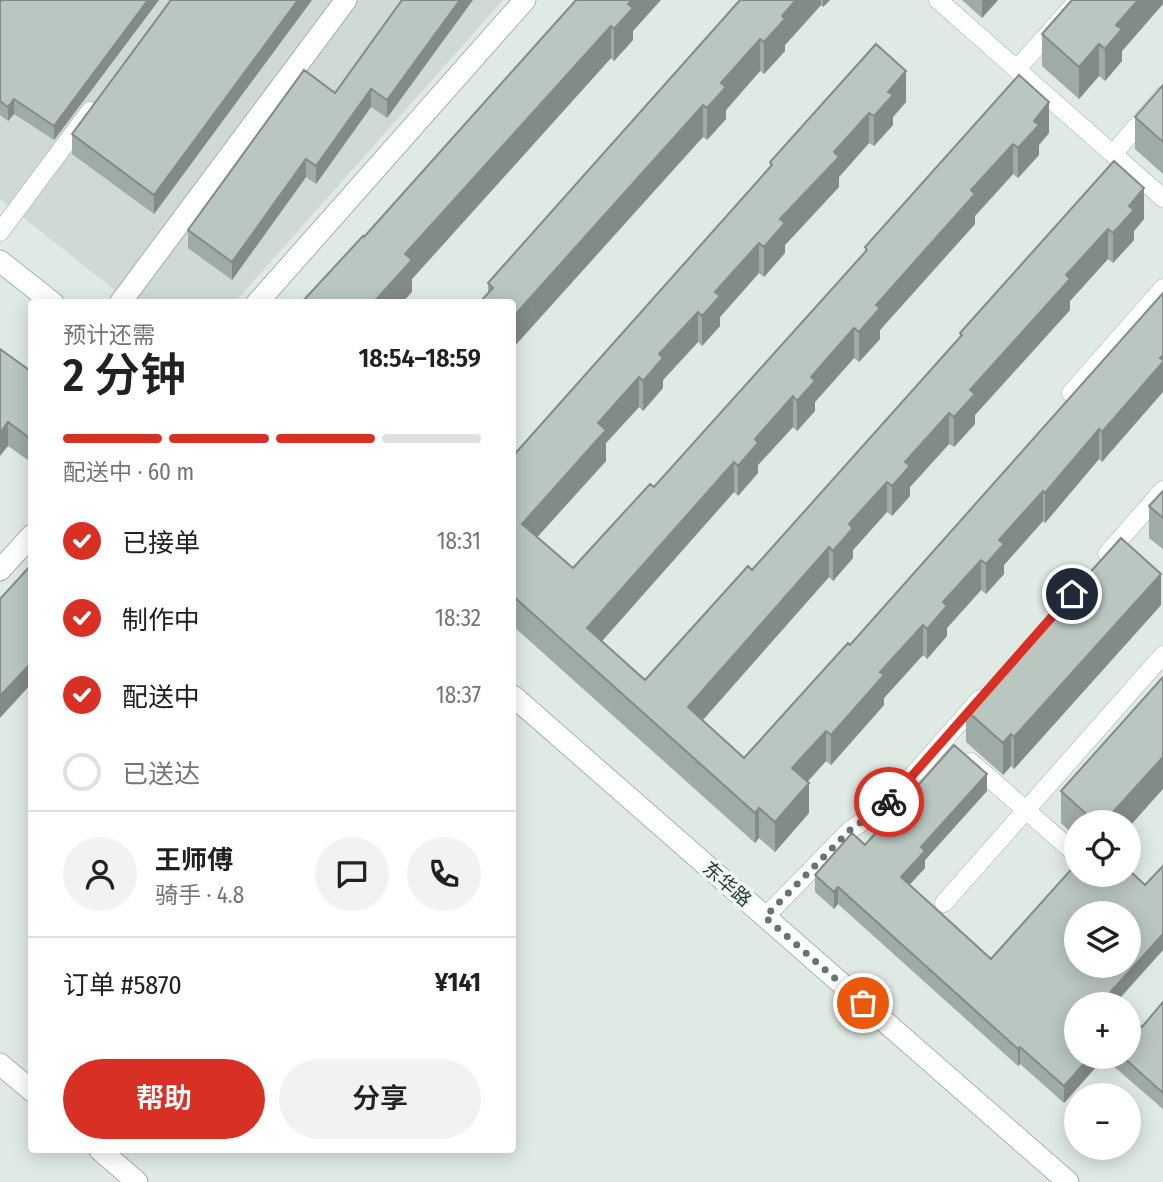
<!DOCTYPE html>
<html lang="zh">
<head>
<meta charset="utf-8">
<style>
	:root { --surface:#fff; --page:#f2f2f2; --text:#202124; --muted:#757577; --line:#e0e0e0; --accent:#d93025 }
	body { margin:0; font-family:"Fira Sans Condensed","Noto Sans SC",sans-serif; background:var(--page); color:var(--text); height:100vh; display:flex; flex-direction:column; font-size:26px; white-space:nowrap }
	* { box-sizing:border-box; margin:0 }
	p { font-size:23px; color:var(--muted) }
	.icon { flex:none; width:38px; height:38px; fill:none; stroke:currentColor; stroke-width:2; stroke-linecap:round; stroke-linejoin:round }
	.map { position:relative; flex:1; overflow:hidden }
	.side { position:absolute; left:28px; top:299px; width:488px; height:854px; display:flex; flex-direction:column; background:var(--surface); border-radius:7px; box-shadow:0 4px 18px #0003 }
	.side>* { flex:none }
	.fabs { position:absolute; left:1064px; top:810px; display:grid; gap:14px }
	.fabs a { display:grid; place-items:center; width:77px; height:77px; border-radius:50%; background:var(--surface); box-shadow:0 4px 18px #0003; font-size:35px }
	.pin { position:absolute; display:grid; place-items:center; width:60px; height:60px; color:#fff; margin:-30px; border:4px solid #fff; border-radius:50%; box-shadow:0 2px 7px #0007 }
	.courier { position:absolute; display:grid; place-items:center; width:70px; height:70px; margin:-35px; border:5px solid #d93025; border-radius:50%; background:#fff; color:#222; box-shadow:0 2px 9px #0007 }
	.head em { font-style:normal; font-weight:600 }
	.head div { display:flex; flex-direction:column-reverse }
	.head { display:flex; align-items:center; justify-content:space-between; height:119px; padding:0 35px }
	h1 { font-size:46px; font-weight:600; line-height:52px }
	.bar { display:grid; grid-template-columns:repeat(4,1fr); gap:10px 7px; align-content:center; height:84px; padding:0 35px }
	.bar i { height:9px; border-radius:5px; background:var(--line) }
	.bar .active { background:var(--accent) }
	.bar p { grid-column:span 4 }
	.line { display:flex; align-items:center; gap:18px; padding:0 35px; border-top:2px solid var(--line) }
	.line div { flex:1 }
	.round { display:grid; place-items:center; flex:none; width:74px; height:74px; border-radius:37px; background:var(--page) }
	ol { padding:0 35px; list-style:none }
	li { display:flex; align-items:center; gap:21px; height:77px }
	li p { margin-inline-start:auto }
	li .icon { padding:7px; border-radius:50%; background:var(--accent); color:#fff; stroke-width:4 }
	li:last-child { color:var(--muted) }
	li i { width:38px; height:38px; border:4px solid var(--line); border-radius:50% }
	.action { display:flex; gap:14px; margin-top:auto; padding:14px 35px }
	.action a { flex:1; height:80px; border-radius:42px; background:var(--accent); color:#fff; font-size:28px; font-weight:600; line-height:80px; text-align:center }
	.action a+a { background:var(--page); color:var(--text) }
	.map>svg:first-child { display:block }
</style>
</head>
<body>
<div class="map">
<svg width="1163" height="1182" viewBox="0 0 1163 1182">
	<rect width="100%" height="100%" fill="#e0eae4"/>
	<!-- built -->
	<path fill="#cedad3" d="M0,0H503L234,303H131L0,199Z"/>
	<g fill="none" stroke-linecap="round" stroke-linejoin="round">
		<defs>
			<path id="lane" d="M938,0L1163,198
				M1017,69L1078,0
				M1113,154L1163,96
				M0,232L90,111
				M1071,393L1163,288
				M1107,554L1163,490
				M971,762L1076,854
				M944,903L1163,655
				M765,917L850,830L885,807L980,699"/>
			<path id="street" d="M120,303L346,0
				M257,303L525,0
				M0,1064L32,1091
				M100,1150L137,1182"/>
			<path id="secondary" d="M0,261L53,303
				M0,570L32,535
				M513,696L1068,1182"/>
		</defs>
		<!-- lane casing -->
		<use href="#lane" stroke="#a3b1aa" stroke-width="19"/>
		<!-- street casing -->
		<use href="#street" stroke="#a3b1aa" stroke-width="23"/>
		<!-- secondary casing -->
		<use href="#secondary" stroke="#a0b5aa" stroke-width="23"/>
		<!-- lane -->
		<use href="#lane" stroke="#fff" stroke-width="18"/>
		<!-- street -->
		<use href="#street" stroke="#fff" stroke-width="21"/>
		<!-- secondary -->
		<use href="#secondary" stroke="#fff" stroke-width="21"/>
	</g>
	<!-- wall -->
	<path fill="#9faba5" d="M4,0H159L54,140L14,114L8,121L0,115V1Z
		M171,0H312L154,214L72,154V134Z
		M402,0L387,118L371,107L316,184L306,177L232,280L188,248V230L335,93Z
		M576,0L633,31V40L614,61L611,58L412,279V292L364,237Z
		M740,0H830L823,7L821,5L785,45V51L764,74L760,71L726,110V119L707,140L703,137L488,294V283Z
		M962,0H998L982,18Z
		M1163,0V4L1122,51V61L1105,81L1099,76L1079,99L1042,66V34Z
		M876,44L906,102L893,117V125L874,146L869,143L839,177V187L785,245V253L764,277L759,273L720,317V326L702,346L698,342L663,380V388L643,411L639,407L606,443V461L537,537L573,568L654,487L865,252V247L1019,75L1049,133L1039,145V155L1018,178L1013,174L975,216V224L880,330V339L859,362L854,358L815,402V411L797,431L793,427L758,465V473L738,496L734,492L602,641L645,680L752,570L960,338V333L1114,161L1144,219L1134,231V240L1113,263L1108,259L1070,301V310L975,415V424L954,447L949,444L910,487V496L892,516L887,512L853,550V558L833,581L829,577L702,720L744,758L850,645L1163,293L1102,462L1099,459L1045,523L1043,521L1004,565V574L986,594L981,590L947,628V636L927,659L923,655L884,698V705L831,765L826,761L807,782L809,813L775,852L759,838L755,843L513,626V456L770,168V162Z
		M1163,85V174L1135,149V117Z
		M0,349L32,372V463L8,446Z
		M1163,491V549L1149,538V506Z
		M1161,605L1014,769L1011,766L1003,775L966,742V710Z
		M987,791L925,860V868L909,885L991,959L1145,885L1163,866V950L1116,1003L1076,1057H1129L1142,1027L1163,1002V1109L1104,1058L1064,1103L1020,1064L1018,1066L838,904L834,909L815,892V875L865,845Z
		M1061,791L1129,822H1076V837L1061,823Z"/>
	<!-- shaded-wall -->
	<path fill="#828b86" d="M148,0H159L54,140V126Z
		M298,0H312L154,214V195Z
		M460,0H473L387,118V100Z
		M632,0H661L633,31V40L614,61V29L628,4Z
		M796,0H821V5L785,45V51L764,74V42L782,16Z
		M823,0H830L823,7Z
		M982,0H998L982,18Z
		M1138,0H1163V4L1122,51V61L1105,81V49L1116,25Z
		M611,26V58L412,279V292L402,303H373L405,254Z
		M760,39V71L726,110V119L707,140V108L721,83Z
		M1099,44V76L1079,99V67Z
		M906,71V102L893,117V125L874,146V116L888,92Z
		M371,89V107L316,184V166Z
		M14,99V114L8,121V107Z
		M1049,102V133L1039,145V155L1018,178V148L1034,121Z
		M703,105V137L513,348V317Z
		M869,113V143L839,177V187L785,245V253L764,277V247L780,219L834,152Z
		M1013,144V174L975,216V224L880,330V339L859,362V332L876,305L971,190Z
		M306,159V177L232,280V262Z
		M1144,188V219L1134,231V240L1113,263V233L1129,206Z
		M1108,229V259L1070,301V310L975,415V424L954,447V417L970,390L1066,275Z
		M759,243V273L720,317V326L702,346V316L715,292Z
		M698,312V342L663,380V388L643,411V381L659,354Z
		M854,328V358L815,402V411L797,431V401L811,377Z
		M1163,355V392L1102,462V432Z
		M639,377V407L606,443V461L522,554V524L598,423Z
		M793,396V427L758,465V473L738,496V466L755,439Z
		M949,413V444L910,487V496L892,516V486L905,462Z
		M8,422V446L0,456V433Z
		M1099,429V459L1045,523V493Z
		M734,462V492L587,658V628Z
		M887,482V512L853,550V558L833,581V551L849,524Z
		M1043,491V521L1004,565V574L986,594V564L999,540Z
		M829,547V577L688,737V707Z
		M981,560V590L947,628V636L927,659V629L943,602Z
		M1161,574V605L1014,769V737Z
		M923,625V655L884,698V705L831,765V735L880,672Z
		M32,661V683L0,718V696Z
		M826,731V761L792,799V768Z
		M1011,734V766L1003,775V743Z
		M1163,757V789L1129,827V822H1104Z
		M987,774V791L925,860V868L901,894V877L921,847Z
		M809,783V813L775,852V822Z
		M759,808V838L755,843V813Z
		M838,887V904L834,909V892Z
		M1163,934V950L1114,1004L1107,996Z
		M1020,1047V1064L1018,1066V1049Z
		M1090,1057L1104,1058L1064,1103V1086Z"/>
	<!-- building -->
	<path fill="#b9c7c0" stroke="#828b86" stroke-width="2" fill-rule="evenodd" d="M4,0H148L54,126L14,99L8,107L0,101V1Z
		M171,0H298L154,195L72,134Z
		M402,0H460L387,100L371,89L316,166L306,159L232,262L188,230L304,70L335,93Z
		M576,0H632L628,4L633,8L614,29L611,26L405,254L412,260L373,303H301L363,236L364,237Z
		M740,0H796L782,16L785,19L764,42L760,39L721,83L726,87L707,108L703,105L513,317V303H479L493,288L488,283Z
		M1072,0H1138L1116,25L1122,29L1105,49L1099,44L1079,67L1042,34Z
		M876,44L906,71L888,92L893,95L874,116L869,113L834,152L839,157L780,219L785,223L764,247L759,243L715,292L720,296L702,316L698,312L659,354L663,358L643,381L639,377L598,423L606,430L522,524L573,568L650,484L654,487L867,250L865,247L1019,75L1049,102L1034,121L1039,125L1018,148L1013,144L971,190L975,194L876,305L880,308L859,332L854,328L811,377L815,381L797,401L793,396L755,439L758,443L738,466L734,462L587,628L645,680L748,566L752,570L962,335L960,333L1114,161L1144,188L1129,206L1134,210L1113,233L1108,229L1066,275L1070,279L970,390L975,394L954,417L949,413L905,462L910,466L892,486L887,482L849,524L853,528L833,551L829,547L688,707L744,758L848,643L850,645L1163,293V355L1160,358L1163,360V362L1102,432L1099,429L1045,493L1043,491L999,540L1004,544L986,564L981,560L943,602L947,606L927,629L923,625L880,672L884,675L831,735L826,731L792,768L809,783L775,822L759,808L755,813L513,596V456L772,165L770,162Z
		M1163,85V142L1135,117Z
		M0,349L32,372V440L8,422L0,433Z
		M1163,491V518L1149,506Z
		M1121,538L1161,574L1014,737L1011,734L1003,743L966,710Z
		M32,564V662L0,696V599Z
		M1163,677V757L1104,822H1095L1061,791Z
		M954,745L987,774L921,847L925,851L901,877L991,959L1076,864V875H1129V870L1145,885L1163,866V934L1107,996L1117,1004H1076V1057H1090L1064,1086L1020,1047L1018,1049L838,887L834,892L815,875L852,833L865,845ZM1076,914H1129V966H1076Z
		M1163,1002V1093L1123,1057H1129V1015L1142,1027Z"/>
	<g fill="none" stroke-linecap="round" stroke-linejoin="round">
		<!-- done -->
		<path stroke="#64776f" stroke-width="7" stroke-dasharray="0 12.6" d="M863,1003L765,917L850,830L889,802"/>
		<!-- route -->
		<path stroke="#d93025" stroke-width="9" d="M889,802L1072,594"/>
	</g>
	<g text-anchor="middle" dominant-baseline="central" stroke-width="7" stroke-linejoin="round" paint-order="stroke">
		<!-- street labels -->
		<g font-size="19" fill="#223930" stroke="#f0f7f3">
			<text transform="translate(727 884) rotate(41)">东华路</text>
		</g>
	</g>
</svg>
<div class="fabs">
<a><svg class="icon" aria-label="locate" viewBox="0 0 24 24"><circle cx="12" cy="12" r="6"/><path d="M12 2v4M12 18v4M2 12h4M18 12h4"/></svg></a>
<a><svg class="icon" aria-label="layers" viewBox="0 0 24 24"><path d="M12 4l9 5-9 5-9-5zM3 14l9 5 9-5"/></svg></a>
<a>+</a>
<a>−</a>
</div>
<div class="pin" style="left:863px;top:1003px;background:#ea580c"><svg class="icon" aria-label="bag" viewBox="0 0 24 24"><path d="M5 8h14l-1 12H6zM9 8a3 3 0 0 1 6 0"/></svg></div>
<div class="pin" style="left:1072px;top:594px;background:#1f2937"><svg class="icon" aria-label="home" viewBox="0 0 24 24"><path d="M3 11l9-7 9 7M6 9v11h12V9"/></svg></div>
<div class="courier" style="left:889px;top:802px"><svg class="icon" aria-label="bike" viewBox="0 0 24 24"><circle cx="6" cy="16" r="4"/><circle cx="18" cy="16" r="4"/><path d="M6 16l4-8h5l3 8M10 8l3 8H6M13 5h3"/></svg></div>
<section class="side">
<div class="head"><div><h1>2 分钟</h1><p>预计还需</p></div><em>18:54–18:59</em></div>
<div class="bar"><i class="active"></i><i class="active"></i><i class="active"></i><i></i><p>配送中 · 60 m</p></div>
<ol>
<li><svg class="icon" aria-label="check" viewBox="0 0 24 24"><path d="M5 12l5 5 9-10"/></svg>已接单<p>18:31</p></li>
<li><svg class="icon" aria-label="check" viewBox="0 0 24 24"><path d="M5 12l5 5 9-10"/></svg>制作中<p>18:32</p></li>
<li><svg class="icon" aria-label="check" viewBox="0 0 24 24"><path d="M5 12l5 5 9-10"/></svg>配送中<p>18:37</p></li>
<li><i></i>已送达</li>
</ol>
<div class="line" style="height:126px"><a class="round"><svg class="icon" aria-label="person" viewBox="0 0 24 24"><circle cx="12" cy="8" r="4"/><path d="M4 21q1-7 8-7t8 7"/></svg></a><div><b>王师傅</b><p>骑手 · 4.8</p></div><a class="round"><svg class="icon" aria-label="chat" viewBox="0 0 24 24"><path d="M4 5h16v11H9l-5 4z"/></svg></a><a class="round"><svg class="icon" aria-label="phone" viewBox="0 0 24 24"><path d="M5 4h4l2 5-3 2q2 4 5 5l2-3 5 2v4C11 20 4 13 5 4z"/></svg></a></div>
<div class="line" style="height:91px"><div>订单 #5870</div><b>¥141</b></div>
<div class="action"><a>帮助</a><a>分享</a></div>
</section>
</div>
</body>
</html>
